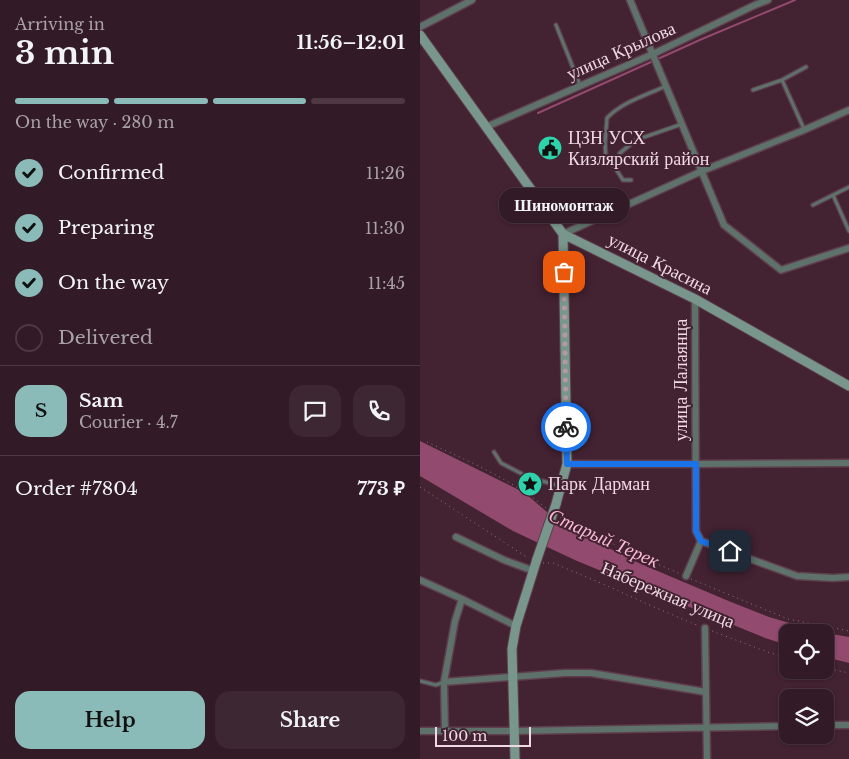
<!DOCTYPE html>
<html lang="en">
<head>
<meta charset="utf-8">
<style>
	:root { --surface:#321a26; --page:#3d2732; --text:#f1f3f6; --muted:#a8a1a7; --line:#4d3843; --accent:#8bbbb9 }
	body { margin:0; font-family:"Libre Baskerville",serif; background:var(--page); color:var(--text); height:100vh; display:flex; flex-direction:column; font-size:19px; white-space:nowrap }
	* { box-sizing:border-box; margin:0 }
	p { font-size:16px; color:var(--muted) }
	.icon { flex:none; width:28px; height:28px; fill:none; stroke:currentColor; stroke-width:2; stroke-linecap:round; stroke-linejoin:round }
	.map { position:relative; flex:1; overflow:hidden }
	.drawer { display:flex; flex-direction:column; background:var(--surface); width:420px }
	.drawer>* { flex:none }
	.fabs { position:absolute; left:359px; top:624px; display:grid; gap:10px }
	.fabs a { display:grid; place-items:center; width:55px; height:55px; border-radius:10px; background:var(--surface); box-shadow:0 1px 4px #0004,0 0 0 1px var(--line); font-size:25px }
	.scale { position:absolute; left:15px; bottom:12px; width:96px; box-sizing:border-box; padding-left:5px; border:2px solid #efd9e2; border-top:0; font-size:14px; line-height:18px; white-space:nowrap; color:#efd9e2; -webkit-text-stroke:4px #432232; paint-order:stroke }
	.pin { position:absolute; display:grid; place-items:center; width:42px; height:42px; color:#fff; margin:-21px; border-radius:10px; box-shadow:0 2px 8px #0006 }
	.courier { position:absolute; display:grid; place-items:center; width:50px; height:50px; margin:-25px; border:4px solid #1a73e8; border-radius:50%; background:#fff; color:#222; box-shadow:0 1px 6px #0007 }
	.bubble { position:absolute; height:35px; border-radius:15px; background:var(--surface); box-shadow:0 1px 4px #0004,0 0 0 1px var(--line); font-size:16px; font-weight:700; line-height:35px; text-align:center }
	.overview em { font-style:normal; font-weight:700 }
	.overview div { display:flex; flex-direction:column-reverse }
	.overview { display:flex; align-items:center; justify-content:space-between; height:85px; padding:0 15px }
	h1 { font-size:32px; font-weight:700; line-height:38px }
	.bar { display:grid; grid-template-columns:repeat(4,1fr); gap:8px 5px; align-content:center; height:60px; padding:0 15px }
	.bar i { height:6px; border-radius:4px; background:var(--line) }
	.bar .on { background:var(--accent) }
	.bar p { grid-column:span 4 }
	.line { display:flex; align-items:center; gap:12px; padding:0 15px; border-top:1px solid var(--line) }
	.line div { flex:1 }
	.round { display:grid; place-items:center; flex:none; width:52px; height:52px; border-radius:15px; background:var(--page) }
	ol { padding:0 15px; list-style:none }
	li { display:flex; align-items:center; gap:15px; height:55px }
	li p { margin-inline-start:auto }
	li .icon { padding:5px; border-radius:50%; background:var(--accent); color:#111; stroke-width:4 }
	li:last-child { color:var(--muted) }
	li i { width:28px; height:28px; border:2px solid var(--line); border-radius:50% }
	.action { display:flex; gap:10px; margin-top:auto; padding:10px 15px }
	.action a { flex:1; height:58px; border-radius:15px; background:var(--accent); color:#111; font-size:20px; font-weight:700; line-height:58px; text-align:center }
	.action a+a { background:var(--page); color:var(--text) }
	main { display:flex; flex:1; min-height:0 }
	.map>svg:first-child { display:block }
</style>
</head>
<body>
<main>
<section class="drawer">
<div class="overview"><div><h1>3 min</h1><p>Arriving in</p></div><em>11:56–12:01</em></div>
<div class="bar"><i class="on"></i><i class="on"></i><i class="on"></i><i></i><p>On the way · 280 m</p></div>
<ol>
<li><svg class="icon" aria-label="check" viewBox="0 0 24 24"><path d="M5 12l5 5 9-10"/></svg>Confirmed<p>11:26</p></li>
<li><svg class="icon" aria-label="check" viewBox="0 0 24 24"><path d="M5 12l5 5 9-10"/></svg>Preparing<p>11:30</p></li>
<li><svg class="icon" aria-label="check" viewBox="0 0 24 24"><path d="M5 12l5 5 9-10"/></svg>On the way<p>11:45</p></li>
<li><i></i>Delivered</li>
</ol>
<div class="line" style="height:90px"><b class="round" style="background:var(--accent);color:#111">S</b><div><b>Sam</b><p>Courier · 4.7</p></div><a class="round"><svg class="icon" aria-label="chat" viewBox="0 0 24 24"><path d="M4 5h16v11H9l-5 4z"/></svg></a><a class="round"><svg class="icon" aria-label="phone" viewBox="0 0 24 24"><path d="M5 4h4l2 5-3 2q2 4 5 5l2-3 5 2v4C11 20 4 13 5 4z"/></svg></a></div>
<div class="line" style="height:65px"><div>Order #7804</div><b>773 ₽</b></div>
<div class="action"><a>Help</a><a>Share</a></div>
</section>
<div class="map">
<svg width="429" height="759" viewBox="0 0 429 759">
	<rect width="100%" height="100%" fill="#432232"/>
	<!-- water -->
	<path fill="#924a6e" d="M0,441L105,493L142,525L221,564L311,602L349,617L400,632L429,637V663L405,657V632H368L367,645L345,638L157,561L93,531L0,476Z"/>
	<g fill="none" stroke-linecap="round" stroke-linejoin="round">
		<!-- stream -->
		<path stroke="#924a6e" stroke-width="2" d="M118,113L282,39L375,0"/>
		<defs>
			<path id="lane" d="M136,25L160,85
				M362,80L384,129
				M333,90L362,80L386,67
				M194,166L200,153L216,140L262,124
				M211,180H203L194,166L186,160L185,143L187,118C202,102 227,95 246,86
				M413,195L429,231
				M393,205L429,187
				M74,452L81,463L108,477L140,486
				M0,681L16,685L24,682"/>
			<path id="street" d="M210,0L304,225L361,270L429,248
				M0,27L52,0
				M66,127L233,54L335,5L348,0
				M143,234L282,171L384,130L429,110
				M147,464H276L429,463
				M36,537L84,560L114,571
				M281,541L377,576L413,578L429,577
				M266,576L281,541L276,531L275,299
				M0,580L42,599L96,626
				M285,628L287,759
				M24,682L145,673H171L286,692
				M405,725H429
				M25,730L24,682L35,621L42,599
				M0,731H94L368,726"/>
			<path id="secondary" d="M0,35L143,234L275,299L429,386
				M136,504L147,464L143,234
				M95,759L92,649L96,626L117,559"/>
		</defs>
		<!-- lane casing -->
		<use href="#lane" stroke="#5f3f4e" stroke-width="5.5"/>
		<!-- street casing -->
		<use href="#street" stroke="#5f3f4e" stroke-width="9"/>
		<!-- secondary casing -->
		<use href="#secondary" stroke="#5f3f4e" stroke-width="11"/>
		<!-- path -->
		<path stroke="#907380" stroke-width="1" stroke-dasharray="1 4" stroke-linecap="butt" d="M7,442C48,461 91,479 126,508
			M0,487L108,558
			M140,517L213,554L261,574
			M123,563H133L183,584L234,607L279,626
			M271,579L368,619L429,631
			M292,631L350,653L368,658
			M405,668L429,673"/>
		<!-- lane -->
		<use href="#lane" stroke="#5e716a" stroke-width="3"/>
		<!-- street -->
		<use href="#street" stroke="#5e716a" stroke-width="6"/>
		<!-- secondary -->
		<use href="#secondary" stroke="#78968b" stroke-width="9"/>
		<defs>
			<path id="secondary-bridge" d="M117,559L136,504"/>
		</defs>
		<!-- secondary-bridge casing -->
		<use href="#secondary-bridge" stroke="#5f3f4e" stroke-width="11" stroke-linecap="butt"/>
		<!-- secondary-bridge -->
		<use href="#secondary-bridge" stroke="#78968b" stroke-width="9"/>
	</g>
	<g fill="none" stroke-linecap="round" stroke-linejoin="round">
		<!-- done -->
		<path stroke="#b399a4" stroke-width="5" stroke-dasharray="0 9" d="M144,272L146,427"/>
		<!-- route -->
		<path stroke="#1a73e8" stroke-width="6" d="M146,427L147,464H276V531L281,541L310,551"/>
	</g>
	<!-- icons -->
	<defs>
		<symbol id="civic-disc" viewBox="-11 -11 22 22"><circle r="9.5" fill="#2dd4ab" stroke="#432232"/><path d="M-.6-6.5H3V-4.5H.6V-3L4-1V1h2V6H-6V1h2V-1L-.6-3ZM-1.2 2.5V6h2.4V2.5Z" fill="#111"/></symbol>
		<symbol id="sight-disc" viewBox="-11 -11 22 22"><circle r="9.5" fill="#2dd4ab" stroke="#432232"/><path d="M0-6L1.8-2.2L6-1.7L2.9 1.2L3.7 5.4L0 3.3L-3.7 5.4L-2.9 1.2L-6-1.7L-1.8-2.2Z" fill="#111"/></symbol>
	</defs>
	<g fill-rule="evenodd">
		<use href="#civic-disc" x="116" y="134" width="28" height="28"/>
		<use href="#sight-disc" x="96" y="470" width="28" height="28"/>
	</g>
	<g text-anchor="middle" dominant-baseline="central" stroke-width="4" stroke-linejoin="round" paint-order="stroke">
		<!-- street labels -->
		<g font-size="18" fill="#efd9e2" stroke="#432232">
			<text transform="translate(201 51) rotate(-24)">улица Крылова</text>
			<text transform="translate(240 264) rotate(27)">улица Красина</text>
			<text transform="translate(261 380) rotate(-90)">улица Лалаянца</text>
			<text transform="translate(248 595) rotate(23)">Набережная улица</text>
		</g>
		<!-- poi labels -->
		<g font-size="18" fill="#efd9e2" stroke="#432232" text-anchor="start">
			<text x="148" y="138">ЦЗН УСХ<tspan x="148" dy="21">Кизлярский район</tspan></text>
			<text x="128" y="484">Парк Дарман</text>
		</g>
		<!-- water labels -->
		<g font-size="19" font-style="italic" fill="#f9bad6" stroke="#432232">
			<text transform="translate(184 538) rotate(24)">Старый Терек</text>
		</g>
	</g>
</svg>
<div class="fabs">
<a><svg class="icon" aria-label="locate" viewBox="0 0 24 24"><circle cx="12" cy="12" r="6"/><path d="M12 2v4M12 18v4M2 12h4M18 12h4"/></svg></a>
<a><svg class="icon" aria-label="layers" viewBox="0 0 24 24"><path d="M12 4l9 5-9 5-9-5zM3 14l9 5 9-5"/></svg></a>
</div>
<div class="scale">100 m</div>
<div class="pin" style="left:144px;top:272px;background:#ea580c"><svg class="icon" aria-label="bag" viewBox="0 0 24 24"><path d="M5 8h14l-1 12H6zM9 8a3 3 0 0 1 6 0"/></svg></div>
<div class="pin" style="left:310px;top:551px;background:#1f2937"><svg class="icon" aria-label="home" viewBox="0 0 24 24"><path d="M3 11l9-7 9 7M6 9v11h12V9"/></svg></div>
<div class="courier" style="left:146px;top:427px"><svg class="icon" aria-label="bike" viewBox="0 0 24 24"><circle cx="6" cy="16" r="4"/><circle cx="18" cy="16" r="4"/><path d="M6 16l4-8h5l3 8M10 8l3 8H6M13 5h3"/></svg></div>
<div class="bubble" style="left:79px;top:188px;width:130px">Шиномонтаж</div>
</div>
</main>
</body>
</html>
